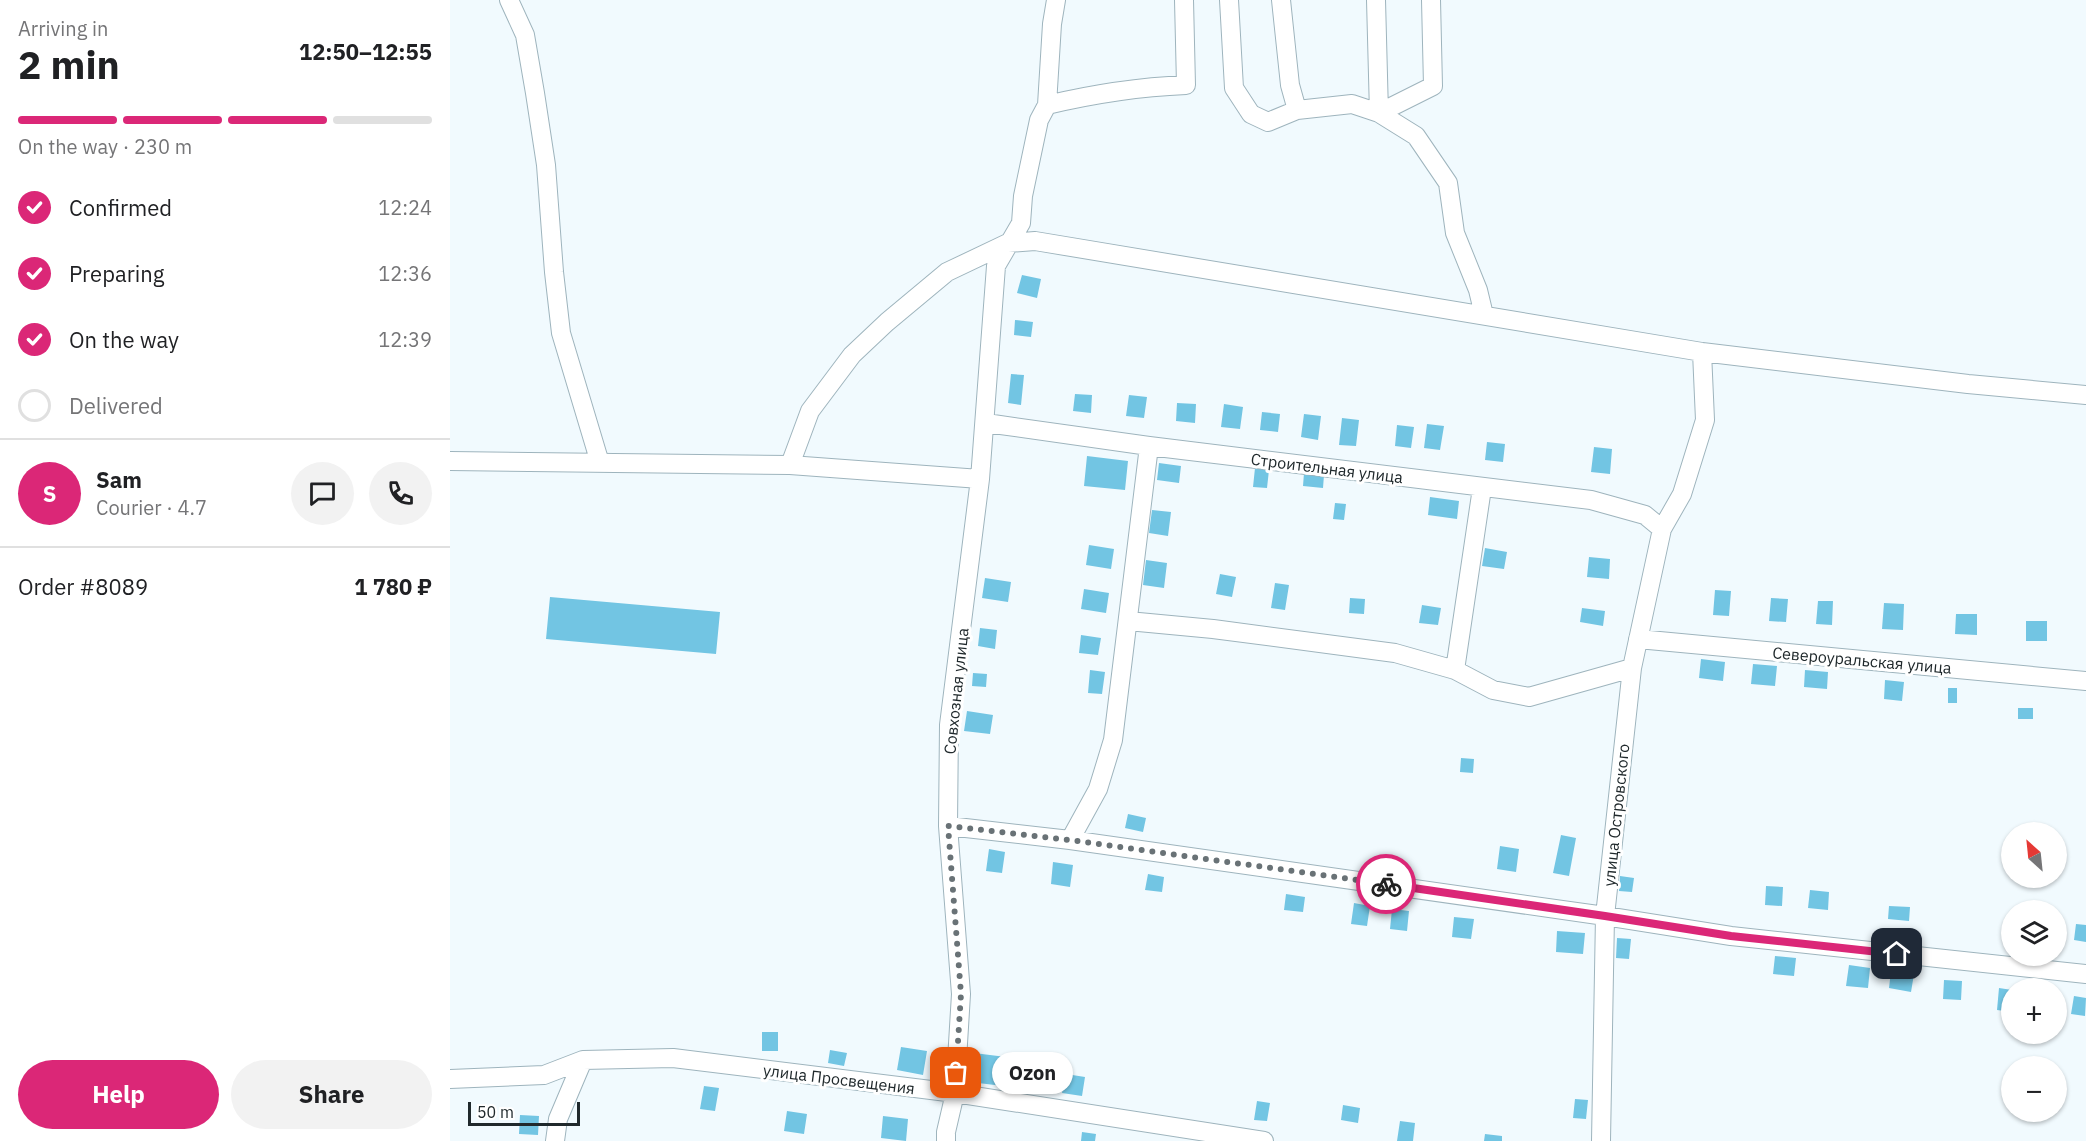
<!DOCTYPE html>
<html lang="en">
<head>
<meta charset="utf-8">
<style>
	:root { --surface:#fff; --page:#f2f2f2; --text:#202124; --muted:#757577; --line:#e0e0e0; --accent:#db2777 }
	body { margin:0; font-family:"IBM Plex Sans",sans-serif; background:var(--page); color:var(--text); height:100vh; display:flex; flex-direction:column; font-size:22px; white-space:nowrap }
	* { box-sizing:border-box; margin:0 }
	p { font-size:20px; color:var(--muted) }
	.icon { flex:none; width:33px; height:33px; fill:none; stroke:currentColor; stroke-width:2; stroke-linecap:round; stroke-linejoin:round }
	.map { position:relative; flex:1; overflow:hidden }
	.drawer { display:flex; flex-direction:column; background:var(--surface); width:450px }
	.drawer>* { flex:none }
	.needle { width:39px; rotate:333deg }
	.tools { position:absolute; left:1551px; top:822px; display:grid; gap:12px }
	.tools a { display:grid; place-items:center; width:66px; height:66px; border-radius:50%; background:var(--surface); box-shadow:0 2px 4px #0004; font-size:30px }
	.scale { position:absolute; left:18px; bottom:15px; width:112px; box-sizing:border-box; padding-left:6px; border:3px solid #20292c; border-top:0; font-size:16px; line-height:21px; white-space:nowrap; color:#20292c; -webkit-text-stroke:4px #fff; paint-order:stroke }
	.pin { position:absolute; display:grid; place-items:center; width:51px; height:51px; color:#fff; margin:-26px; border-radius:12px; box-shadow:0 3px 9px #0006 }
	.courier { position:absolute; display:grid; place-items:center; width:60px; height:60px; margin:-30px; border:4px solid #db2777; border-radius:50%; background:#fff; color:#222; box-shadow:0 2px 8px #0007 }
	.bubble { position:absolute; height:42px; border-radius:21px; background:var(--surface); box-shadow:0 2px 4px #0004; font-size:20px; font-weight:700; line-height:42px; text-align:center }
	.overview em { font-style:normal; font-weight:700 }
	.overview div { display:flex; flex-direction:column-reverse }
	.overview { display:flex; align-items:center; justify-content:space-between; height:102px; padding:0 18px }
	h1 { font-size:39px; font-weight:700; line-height:45px }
	.bar { display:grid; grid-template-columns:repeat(4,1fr); gap:9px 6px; align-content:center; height:72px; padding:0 18px }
	.bar i { height:8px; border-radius:4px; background:var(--line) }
	.bar .selected { background:var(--accent) }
	.bar p { grid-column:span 4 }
	.line { display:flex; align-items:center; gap:15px; padding:0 18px; border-top:2px solid var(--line) }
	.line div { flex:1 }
	.round { display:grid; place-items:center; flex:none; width:63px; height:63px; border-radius:32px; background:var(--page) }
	ol { padding:0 18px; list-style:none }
	li { display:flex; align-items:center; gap:18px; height:66px }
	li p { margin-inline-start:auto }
	li .icon { padding:6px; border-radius:50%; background:var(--accent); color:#fff; stroke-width:4 }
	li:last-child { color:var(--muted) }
	li i { width:33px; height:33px; border:3px solid var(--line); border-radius:50% }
	.cta { display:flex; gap:12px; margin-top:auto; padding:12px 18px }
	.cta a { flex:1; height:69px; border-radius:36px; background:var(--accent); color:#fff; font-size:24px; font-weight:700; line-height:69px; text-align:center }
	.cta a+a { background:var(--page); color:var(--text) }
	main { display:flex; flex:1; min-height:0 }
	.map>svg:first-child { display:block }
</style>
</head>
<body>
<main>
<section class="drawer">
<div class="overview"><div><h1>2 min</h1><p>Arriving in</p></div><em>12:50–12:55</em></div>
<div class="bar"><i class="selected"></i><i class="selected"></i><i class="selected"></i><i></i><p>On the way · 230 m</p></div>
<ol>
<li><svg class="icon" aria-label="check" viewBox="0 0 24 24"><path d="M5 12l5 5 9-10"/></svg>Confirmed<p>12:24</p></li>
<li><svg class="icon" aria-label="check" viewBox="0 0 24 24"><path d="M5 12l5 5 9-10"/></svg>Preparing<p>12:36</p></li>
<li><svg class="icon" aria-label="check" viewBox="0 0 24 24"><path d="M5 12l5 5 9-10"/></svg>On the way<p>12:39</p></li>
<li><i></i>Delivered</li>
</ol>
<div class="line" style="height:108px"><b class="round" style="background:var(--accent);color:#fff">S</b><div><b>Sam</b><p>Courier · 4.7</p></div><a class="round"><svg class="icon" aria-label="chat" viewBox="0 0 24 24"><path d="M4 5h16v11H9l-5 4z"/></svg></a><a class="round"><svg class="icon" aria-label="phone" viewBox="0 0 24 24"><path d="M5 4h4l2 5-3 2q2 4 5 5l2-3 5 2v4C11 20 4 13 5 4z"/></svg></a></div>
<div class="line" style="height:78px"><div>Order #8089</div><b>1 780 ₽</b></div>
<div class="cta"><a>Help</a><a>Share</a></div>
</section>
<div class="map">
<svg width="1636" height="1141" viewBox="0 0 1636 1141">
	<rect width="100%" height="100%" fill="#f1fafe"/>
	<!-- building -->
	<path fill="#72c5e3" d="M572,275L591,279L587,298L567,293Z
		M565,320L583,322L581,337L564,335Z
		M561,374L574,375L571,405L558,403Z
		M625,394L642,395L641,413L623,411Z
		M679,395L697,397L694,418L676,416Z
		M727,403L746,404L745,423L726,421Z
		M774,404L793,407L790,429L771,427Z
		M812,412L830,414L828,432L810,430Z
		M854,414L871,416L868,440L851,437Z
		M892,418L909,420L906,446L889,445Z
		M977,424L994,426L990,450L974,448Z
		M947,425L964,427L961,448L945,446Z
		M1037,442L1055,444L1053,462L1035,460Z
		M1144,447L1162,449L1160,474L1141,472Z
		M637,456L678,461L675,490L634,486Z
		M709,463L731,466L729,483L707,480Z
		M805,468L819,470L817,488L803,487Z
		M854,473L874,475L873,488L853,486Z
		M980,497L1009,501L1007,519L978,515Z
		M885,503L896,504L894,520L883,519Z
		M702,510L721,512L718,536L699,533Z
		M639,545L664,549L661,569L636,565Z
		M1035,548L1057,552L1054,569L1032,566Z
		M1139,557L1160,559L1159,579L1137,577Z
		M696,560L717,563L714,588L693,585Z
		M770,574L786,577L782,597L766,594Z
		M535,578L561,582L558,602L532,598Z
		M825,583L839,585L835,610L821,608Z
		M634,589L659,593L656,613L631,609Z
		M1265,590L1281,591L1279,616L1263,615Z
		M100,597L270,612L266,654L96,639Z
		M900,598L915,599L914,614L899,613Z
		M1321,598L1338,599L1336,622L1319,621Z
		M1368,601H1383L1382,625L1366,624Z
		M1434,603L1454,604L1453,630L1432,629Z
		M972,605L991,608L988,625L969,623Z
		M1132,608L1155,611L1153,626L1130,622Z
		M1506,614H1527V635L1505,634Z
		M1576,621H1597V641H1576Z
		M530,628L547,630L545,649L528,646Z
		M631,635L651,638L648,655L629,653Z
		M1251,659L1275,662L1273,681L1249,678Z
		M1303,664L1327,666L1325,686L1301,684Z
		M640,670L655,672L652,694L638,693Z
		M1355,670L1378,672L1377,689L1354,687Z
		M523,673L537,674L536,687L522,686Z
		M1435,680L1454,682L1452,701L1434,699Z
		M1498,688H1507V703H1498Z
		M1568,708H1583V719H1568Z
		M517,711L543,715L540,734L514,731Z
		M1011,758L1024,759L1023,773L1010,772Z
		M678,814L696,818L693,832L675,828Z
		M1111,835L1126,838L1119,876L1103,873Z
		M1050,846L1069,849L1066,872L1047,869Z
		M539,849L555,852L552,873L536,871Z
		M603,862L623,865L620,887L601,884Z
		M698,874L714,877L712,892L695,890Z
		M1170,876L1184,878L1182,892L1169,891Z
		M1316,886L1333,887L1332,906L1315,905Z
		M1360,890L1379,892L1378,910L1358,908Z
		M836,894L855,897L853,912L834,910Z
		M904,903L920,906L917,926L901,924Z
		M1439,906L1460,907L1459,921L1438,919Z
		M942,909L959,911L957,931L940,929Z
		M1004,917L1024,919L1021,939L1002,937Z
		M1626,924L1636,925V942L1624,940Z
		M1107,931L1135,933L1133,954L1106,952Z
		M1167,938L1181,939L1179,959L1166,958Z
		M1325,956L1346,958L1344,976L1323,974Z
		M1399,965L1420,968L1418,988L1396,986Z
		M1441,971L1464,974L1461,992L1439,988Z
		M1494,980L1512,981L1511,1000L1493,999Z
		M1549,988L1562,990V1012L1547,1010Z
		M1624,996L1636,998L1635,1016L1621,1014Z
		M312,1032H328V1051H312Z
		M451,1047L477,1051L473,1075L447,1070Z
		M380,1050L397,1053L394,1066L378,1063Z
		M524,1053L556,1057L553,1086L520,1082Z
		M616,1074L635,1077L632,1096L612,1093Z
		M254,1086L269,1088L265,1111L250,1109Z
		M1125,1099L1138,1100L1136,1119L1123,1118Z
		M807,1101L820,1103L817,1121L804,1120Z
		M893,1105L910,1108L908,1123L891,1120Z
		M337,1111L357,1114L354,1134L334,1131Z
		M70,1115L89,1116L88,1135L69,1134Z
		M433,1116L458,1119L456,1141L431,1138Z
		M950,1121L965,1123L963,1141H947Z
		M632,1132L646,1134L645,1141H631Z
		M1035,1134L1052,1136V1141H1034Z"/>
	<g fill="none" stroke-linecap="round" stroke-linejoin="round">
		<defs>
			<path id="minor" d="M59,0L75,35L85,93L96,165L104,272L111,333L150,463
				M779,0L784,88L801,114L818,122L847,110L902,104L929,113L966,136L998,183L1005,233L1028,290L1034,315
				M831,0L840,85L847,110
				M926,0L929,113L983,86L981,0
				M597,105C643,94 689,87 736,85L734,0
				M536,423L699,446L1141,500L1195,515L1212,529
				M0,461L340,465L530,479
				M340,465L360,411L402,355L437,322L497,272L558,243L585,241L1252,352L1518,384L1636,395
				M678,621L763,629L945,653L1005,670L1043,690L1079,697L1182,668
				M1188,639L1636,681
				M1005,670L1032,488
				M498,826L620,840L1155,916L1281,936L1636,974
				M620,840L648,789L663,740L699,446
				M0,1079L94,1075L133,1060L223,1058L505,1093L814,1141
				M105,1141L108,1119L133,1060
				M496,1141V1132L505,1093L511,994L498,826L499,725L530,479L546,266L571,223L573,196L589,120L597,105L602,24L606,0
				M1151,1141L1155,916L1182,668L1212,529L1232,494L1255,420L1252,352"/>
		</defs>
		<!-- minor casing -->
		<use href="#minor" stroke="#9eb4bd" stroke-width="20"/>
		<!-- minor -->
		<use href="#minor" stroke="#fff" stroke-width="18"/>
	</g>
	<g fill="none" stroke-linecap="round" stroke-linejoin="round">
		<!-- done -->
		<path stroke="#697276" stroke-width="6" stroke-dasharray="0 10.8" d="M506,1073L511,994L498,826L620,840L936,884"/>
		<!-- route -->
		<path stroke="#db2777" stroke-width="8" d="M936,884L1155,916L1281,936L1447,954"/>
	</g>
	<g text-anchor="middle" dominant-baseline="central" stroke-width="6" stroke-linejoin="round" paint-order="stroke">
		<!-- street labels -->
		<g font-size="16" fill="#20292c" stroke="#fff">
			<text transform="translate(877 468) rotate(7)">Строительная улица</text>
			<text transform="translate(1412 660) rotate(5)">Североуральская улица</text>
			<text transform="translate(506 691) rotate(-84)">Совхозная улица</text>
			<text transform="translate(1166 815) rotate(-84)">улица Островского</text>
			<text transform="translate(389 1079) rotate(7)">улица Просвещения</text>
		</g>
	</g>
</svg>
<div class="tools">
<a><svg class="needle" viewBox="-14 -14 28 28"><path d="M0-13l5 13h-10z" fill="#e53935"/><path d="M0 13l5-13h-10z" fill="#757577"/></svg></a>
<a><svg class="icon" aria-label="layers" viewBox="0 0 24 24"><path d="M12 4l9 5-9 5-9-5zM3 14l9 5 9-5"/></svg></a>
<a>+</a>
<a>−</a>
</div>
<div class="scale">50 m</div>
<div class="pin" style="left:506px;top:1073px;background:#ea580c"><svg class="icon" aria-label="bag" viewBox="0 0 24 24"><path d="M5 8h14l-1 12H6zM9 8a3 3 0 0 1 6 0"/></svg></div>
<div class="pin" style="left:1447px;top:954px;background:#1f2937"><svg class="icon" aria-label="home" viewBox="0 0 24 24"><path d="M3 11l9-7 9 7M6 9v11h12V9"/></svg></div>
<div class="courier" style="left:936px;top:884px"><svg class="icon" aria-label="bike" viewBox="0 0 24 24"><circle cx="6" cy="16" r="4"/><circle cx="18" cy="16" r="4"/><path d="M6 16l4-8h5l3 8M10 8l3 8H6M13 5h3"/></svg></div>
<div class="bubble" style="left:542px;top:1052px;width:81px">Ozon</div>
</div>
</main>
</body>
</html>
